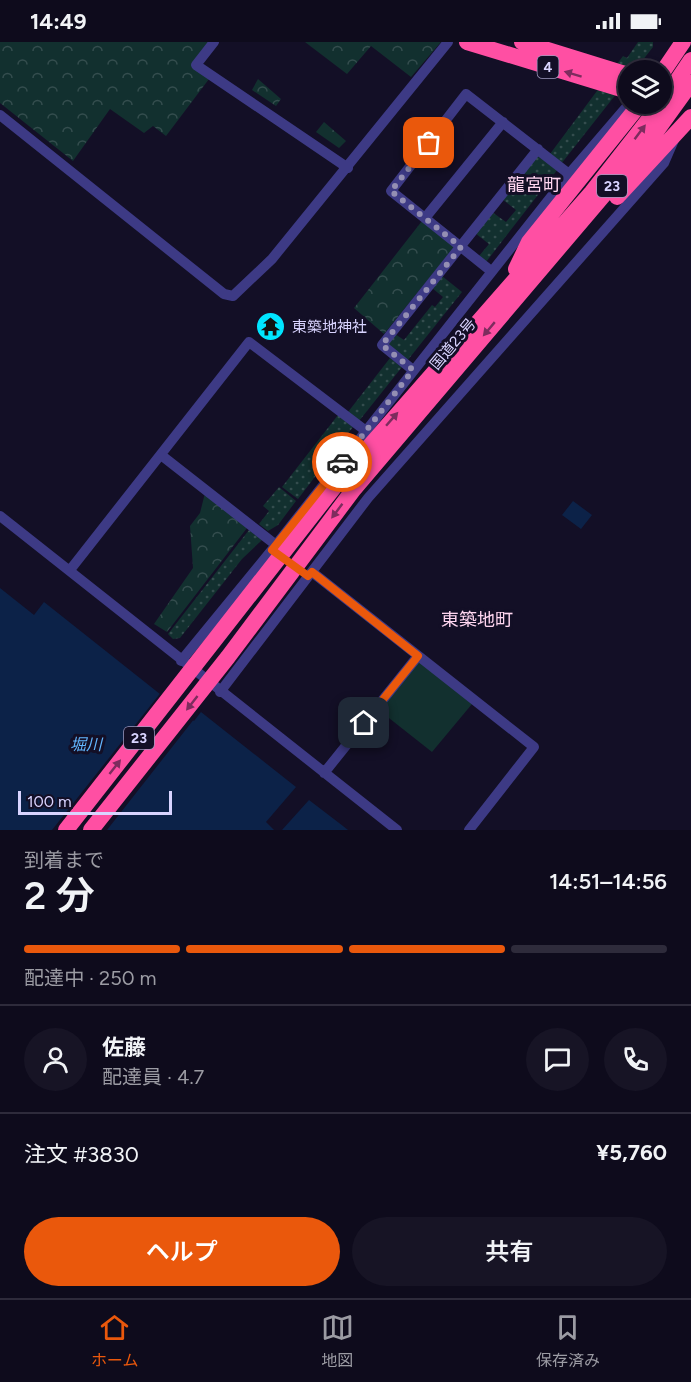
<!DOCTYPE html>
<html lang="ja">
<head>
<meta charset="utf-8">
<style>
	:root { --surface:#0e0b1c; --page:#171425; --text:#f1f3f6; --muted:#9b9ba3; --line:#2e2b3b; --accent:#ea580c }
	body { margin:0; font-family:Figtree,"Noto Sans JP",sans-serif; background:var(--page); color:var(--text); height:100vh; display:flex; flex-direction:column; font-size:22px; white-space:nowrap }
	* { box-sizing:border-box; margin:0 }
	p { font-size:20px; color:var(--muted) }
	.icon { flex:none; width:33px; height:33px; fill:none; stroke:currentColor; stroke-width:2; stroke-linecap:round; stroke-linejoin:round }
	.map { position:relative; height:788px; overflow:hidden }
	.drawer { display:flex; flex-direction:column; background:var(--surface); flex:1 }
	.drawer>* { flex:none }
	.buttons { position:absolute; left:618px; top:18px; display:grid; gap:12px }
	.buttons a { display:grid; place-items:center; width:54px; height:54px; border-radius:50%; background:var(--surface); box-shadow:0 3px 9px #0003,0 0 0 2px var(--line); font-size:30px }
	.scale { position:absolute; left:18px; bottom:15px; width:154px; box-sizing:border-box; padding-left:6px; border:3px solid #d9d4ff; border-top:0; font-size:16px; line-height:21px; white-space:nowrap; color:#d9d4ff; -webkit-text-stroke:4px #130f26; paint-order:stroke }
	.pin { position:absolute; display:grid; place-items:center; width:51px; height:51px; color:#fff; margin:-26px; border-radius:12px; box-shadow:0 3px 9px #0006 }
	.courier { position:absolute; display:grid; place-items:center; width:60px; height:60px; margin:-30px; border:4px solid #ea580c; border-radius:50%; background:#fff; color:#222; box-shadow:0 2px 8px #0007 }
	.head em { font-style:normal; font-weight:600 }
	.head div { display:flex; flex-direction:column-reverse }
	.head { display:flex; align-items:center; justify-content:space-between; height:102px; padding:0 24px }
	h1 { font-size:39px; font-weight:600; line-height:45px }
	.bar { display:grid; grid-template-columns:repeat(4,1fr); gap:9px 6px; align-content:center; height:72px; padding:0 24px }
	.bar i { height:8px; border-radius:4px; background:var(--line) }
	.bar .active { background:var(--accent) }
	.bar p { grid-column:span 4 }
	.line { display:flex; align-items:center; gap:15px; padding:0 24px; border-top:2px solid var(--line) }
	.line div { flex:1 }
	.round { display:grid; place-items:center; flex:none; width:63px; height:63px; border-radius:32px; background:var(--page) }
	.action { display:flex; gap:12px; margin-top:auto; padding:12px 24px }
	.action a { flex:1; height:69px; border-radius:36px; background:var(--accent); color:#fff; font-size:24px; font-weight:600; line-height:69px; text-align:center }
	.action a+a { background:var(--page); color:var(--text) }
	.status { display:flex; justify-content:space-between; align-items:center; height:42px; padding:0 30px; background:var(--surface); direction:ltr }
	.status svg { height:16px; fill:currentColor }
	.menu { display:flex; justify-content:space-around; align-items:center; height:84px; border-top:2px solid var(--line); background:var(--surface); font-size:16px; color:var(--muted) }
	.menu a { display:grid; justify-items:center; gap:3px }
	.menu .active { color:var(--accent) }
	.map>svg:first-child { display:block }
</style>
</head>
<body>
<div class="status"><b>14:49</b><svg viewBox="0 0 49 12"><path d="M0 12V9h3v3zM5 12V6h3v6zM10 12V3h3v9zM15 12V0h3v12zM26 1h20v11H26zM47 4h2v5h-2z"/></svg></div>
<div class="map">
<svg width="691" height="788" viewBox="0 0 691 788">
	<defs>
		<pattern id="park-crowns" width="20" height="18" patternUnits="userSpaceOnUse" patternTransform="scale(1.5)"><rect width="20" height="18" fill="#12302f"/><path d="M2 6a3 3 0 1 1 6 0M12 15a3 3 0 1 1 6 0" fill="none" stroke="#344d4e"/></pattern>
		<pattern id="garden-dots" width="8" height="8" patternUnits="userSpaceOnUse" patternTransform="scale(1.5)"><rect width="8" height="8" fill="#12302f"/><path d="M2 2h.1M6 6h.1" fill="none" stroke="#344d4e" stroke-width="1.8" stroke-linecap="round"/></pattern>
	</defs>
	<rect width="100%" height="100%" fill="#130f26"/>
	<!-- park -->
	<path fill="url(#park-crowns)" d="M0,0H213L194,23L209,37L166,94L153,84L144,91L110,67L73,119L0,61Z
		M305,0H441L411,35L371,4L347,32Z
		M258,37L281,57L276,64L252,48Z
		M324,80L346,99L339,106L316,90Z
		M422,179L455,204L384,292L354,266Z
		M205,451L247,486L167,590L154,582L193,526L190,484L200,471Z"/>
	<!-- garden -->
	<path fill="url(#garden-dots)" d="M638,0H653V5L635,28H628V37L561,122L550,112L623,14L627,16Z
		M536,114H540L558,127L486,220L479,214L489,202L475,191L492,170L506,180L516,168L502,157Z
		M442,234L462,250L407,319L389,304V300L395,292L404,298L432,263L435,265L443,255L432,246Z
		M390,316L402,325L359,379L348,370Z
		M338,373L353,385L298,457L282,445Z
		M279,445L296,459L278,483L268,489L259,482L269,469L263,464Z
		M249,488L262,498L242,517L180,596L173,597L168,592Z"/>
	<!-- pitch -->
	<path fill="#12302f" d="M419,619L472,662L432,710L380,669Z"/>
	<!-- water -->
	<path fill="#0c2248" d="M573,459L592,473L581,487L562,473Z
		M0,546L34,573L44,560L194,679L201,670L296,745L266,780L274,788H0Z
		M309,758L343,784L348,788H282Z"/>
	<!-- pier -->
	<path fill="#130f26" d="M162,649L194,675L202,667L107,788H52Z"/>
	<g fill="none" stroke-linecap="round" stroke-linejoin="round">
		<!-- minor -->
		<path stroke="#3d3a85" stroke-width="10" d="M214,0L196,23L348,126
			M0,73L224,252L233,254L272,217L448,0
			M425,176L503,80
			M491,229L391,149L466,52L569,132
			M413,328L382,303L538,107
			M161,413L276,503
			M0,474L397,788
			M70,528L249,300L366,389
			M312,530L534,705L469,788
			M181,619L276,503L569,132L629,62
			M220,650L368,456L664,121L674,98
			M324,731L418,614"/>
		<!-- highway -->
		<path stroke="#ff4fa3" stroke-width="16" d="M467,0L628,49
			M522,0L628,33
			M662,31L683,0
			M662,61L691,18
			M617,155L691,75
			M516,227L529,200L640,62
			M66,788L339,439L592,150L661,62
			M91,788L228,615L354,447L647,102L691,41"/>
	</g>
	<!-- one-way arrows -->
	<defs><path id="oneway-solid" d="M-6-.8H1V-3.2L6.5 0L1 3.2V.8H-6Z" transform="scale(1.5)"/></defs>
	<g fill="#7d2c5e">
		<use href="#oneway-solid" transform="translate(573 32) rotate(-163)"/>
		<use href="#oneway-solid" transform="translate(640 90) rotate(-53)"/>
		<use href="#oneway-solid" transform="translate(489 287) rotate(130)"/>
		<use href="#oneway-solid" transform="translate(392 377) rotate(-49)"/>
		<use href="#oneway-solid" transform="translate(337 469) rotate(127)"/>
		<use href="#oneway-solid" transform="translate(192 661) rotate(128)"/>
		<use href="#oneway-solid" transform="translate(115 725) rotate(-52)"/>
	</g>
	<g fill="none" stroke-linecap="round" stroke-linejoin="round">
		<!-- done -->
		<path stroke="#948fb3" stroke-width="6" stroke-dasharray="0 10.8" d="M342,420L413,328L382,303L461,205L391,149L429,101"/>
		<!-- route -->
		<path stroke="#ea580c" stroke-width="8" d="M342,420L272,508L308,534L312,530L418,614L364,681"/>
	</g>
	<!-- icons -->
	<defs>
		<symbol id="temple-disc" viewBox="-11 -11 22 22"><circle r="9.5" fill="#00e5ff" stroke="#130f26"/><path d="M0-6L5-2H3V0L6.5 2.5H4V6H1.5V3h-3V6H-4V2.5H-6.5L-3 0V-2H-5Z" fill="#111"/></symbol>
	</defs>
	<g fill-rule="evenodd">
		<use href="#temple-disc" x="254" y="268" width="33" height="33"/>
	</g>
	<g text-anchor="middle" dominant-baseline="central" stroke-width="6" stroke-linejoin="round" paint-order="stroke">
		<!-- shield labels -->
		<g fill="#130f26" stroke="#9e99be" stroke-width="1.5">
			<rect x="537.5" y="14" width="21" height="22" rx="4.5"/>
			<rect x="597" y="133" width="30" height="22" rx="4.5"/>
			<rect x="124" y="685" width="30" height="22" rx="4.5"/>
		</g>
		<g font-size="14" font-weight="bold" fill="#d9d4ff">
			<text x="548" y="25">4</text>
			<text x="612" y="144">23</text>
			<text x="139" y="696">23</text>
		</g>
		<!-- poi labels -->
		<g font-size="15" fill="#d9d4ff" stroke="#130f26" text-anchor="start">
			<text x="292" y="285">東築地神社</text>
		</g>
		<!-- street labels -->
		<g font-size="15" fill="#d9d4ff" stroke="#130f26">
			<text transform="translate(453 302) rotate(-50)">国道23号</text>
		</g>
		<!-- water labels -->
		<g font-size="16" font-style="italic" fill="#62b6ff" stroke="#130f26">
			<text x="86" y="702">堀川</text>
		</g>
		<!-- quarter labels -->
		<g font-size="18" fill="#ffd6f0" stroke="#130f26">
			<text x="534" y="143">龍宮町</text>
			<text x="477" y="578">東築地町</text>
		</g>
	</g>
</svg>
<div class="buttons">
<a><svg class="icon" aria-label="layers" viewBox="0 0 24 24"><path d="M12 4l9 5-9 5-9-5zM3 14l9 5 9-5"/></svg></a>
</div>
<div class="scale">100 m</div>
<div class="pin" style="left:429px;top:101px;background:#ea580c"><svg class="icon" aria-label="bag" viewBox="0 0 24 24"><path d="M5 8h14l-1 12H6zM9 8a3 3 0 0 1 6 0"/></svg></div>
<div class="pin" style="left:364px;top:681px;background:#1f2937"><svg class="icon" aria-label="home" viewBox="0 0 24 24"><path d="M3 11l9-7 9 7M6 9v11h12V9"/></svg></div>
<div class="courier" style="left:342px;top:420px"><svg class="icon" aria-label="car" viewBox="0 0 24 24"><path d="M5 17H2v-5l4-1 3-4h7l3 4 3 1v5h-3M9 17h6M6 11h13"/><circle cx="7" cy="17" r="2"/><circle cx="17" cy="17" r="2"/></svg></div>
</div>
<section class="drawer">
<div class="head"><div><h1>2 分</h1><p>到着まで</p></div><em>14:51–14:56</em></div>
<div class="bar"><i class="active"></i><i class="active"></i><i class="active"></i><i></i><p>配達中 · 250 m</p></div>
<div class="line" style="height:108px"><a class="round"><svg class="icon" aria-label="person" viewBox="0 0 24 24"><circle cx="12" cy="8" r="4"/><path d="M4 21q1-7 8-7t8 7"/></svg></a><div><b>佐藤</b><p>配達員 · 4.7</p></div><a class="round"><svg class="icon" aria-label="chat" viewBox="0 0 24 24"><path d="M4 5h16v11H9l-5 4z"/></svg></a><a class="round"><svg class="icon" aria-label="phone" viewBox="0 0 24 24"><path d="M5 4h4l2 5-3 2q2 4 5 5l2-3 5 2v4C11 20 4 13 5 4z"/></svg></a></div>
<div class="line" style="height:78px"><div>注文 #3830</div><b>¥5,760</b></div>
<div class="action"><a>ヘルプ</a><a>共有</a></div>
</section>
<nav class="menu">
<a class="active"><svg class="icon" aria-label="home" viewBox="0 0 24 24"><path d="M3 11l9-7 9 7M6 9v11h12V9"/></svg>ホーム</a>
<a><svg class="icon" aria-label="map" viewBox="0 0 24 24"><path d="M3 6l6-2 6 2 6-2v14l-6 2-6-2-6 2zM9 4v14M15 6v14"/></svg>地図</a>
<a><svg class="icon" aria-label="saved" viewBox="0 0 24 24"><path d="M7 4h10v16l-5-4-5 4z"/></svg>保存済み</a>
</nav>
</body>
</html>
